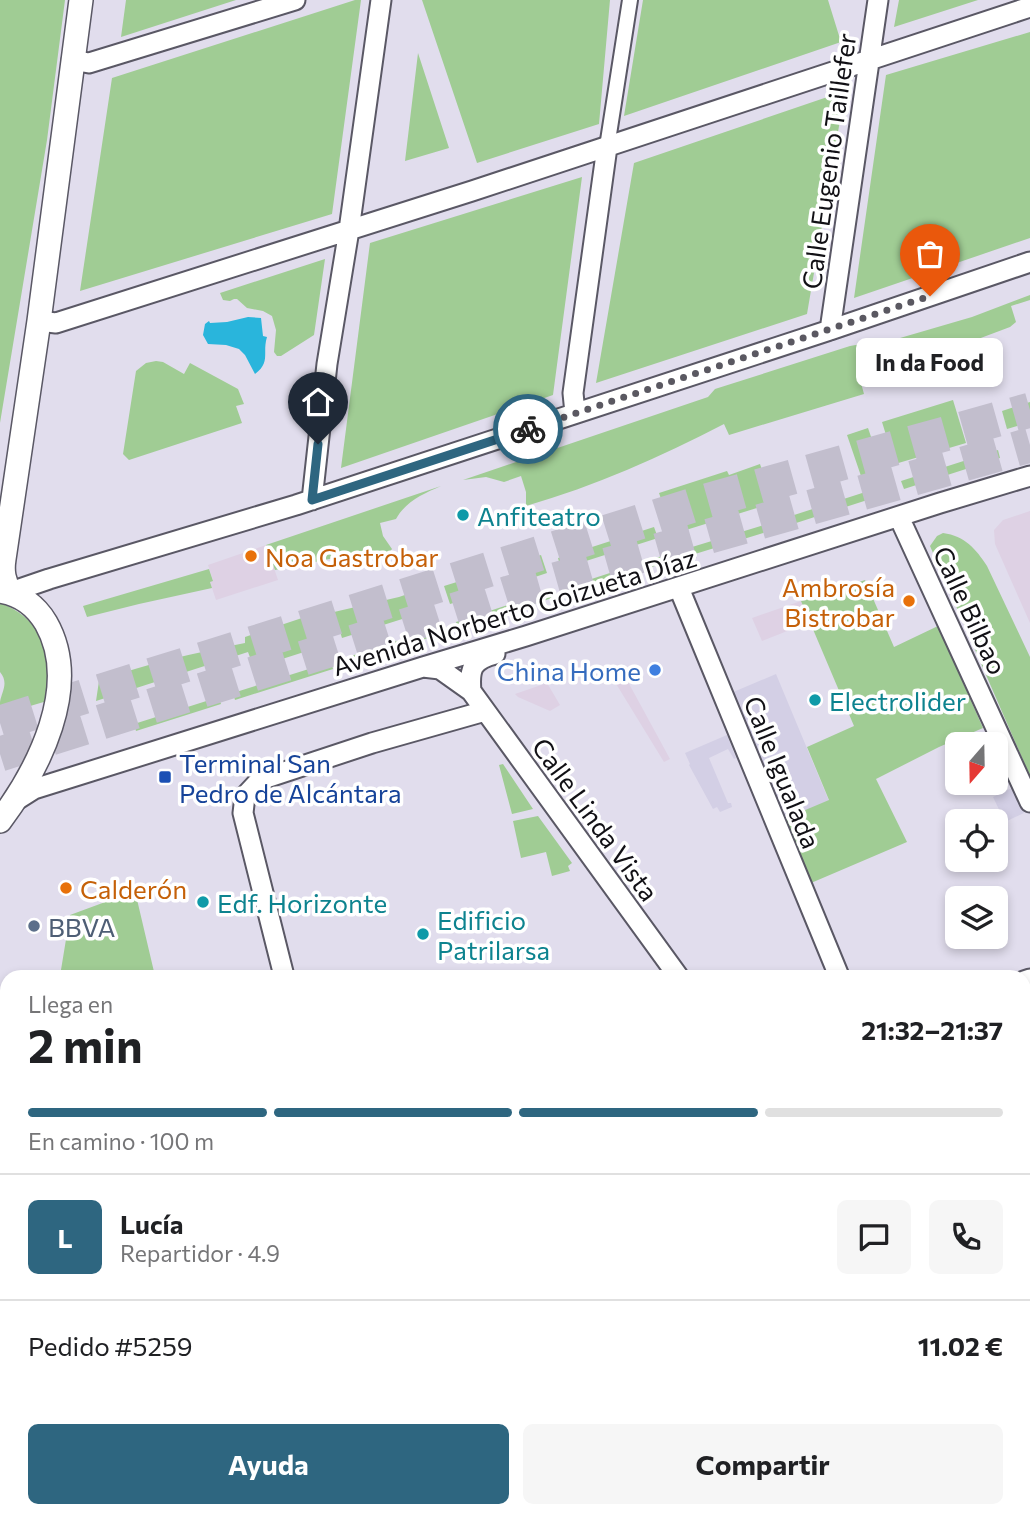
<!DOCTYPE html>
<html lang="es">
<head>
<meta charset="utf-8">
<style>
	:root { --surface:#fff; --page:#f6f6f6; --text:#202124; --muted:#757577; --line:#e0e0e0; --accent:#2e6680 }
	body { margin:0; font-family:Commissioner,sans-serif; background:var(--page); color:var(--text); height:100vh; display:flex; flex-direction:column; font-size:26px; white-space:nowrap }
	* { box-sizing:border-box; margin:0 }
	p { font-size:23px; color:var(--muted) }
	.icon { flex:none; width:38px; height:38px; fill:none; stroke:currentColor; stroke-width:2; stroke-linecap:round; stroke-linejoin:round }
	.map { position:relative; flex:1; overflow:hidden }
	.side { position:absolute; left:0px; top:970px; width:1031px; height:548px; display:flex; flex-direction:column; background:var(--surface); border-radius:21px 21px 0 0; box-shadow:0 4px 10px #0003 }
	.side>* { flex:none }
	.needle { width:46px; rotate:200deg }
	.tools { position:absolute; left:945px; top:732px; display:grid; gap:14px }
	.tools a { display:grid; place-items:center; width:63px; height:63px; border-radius:10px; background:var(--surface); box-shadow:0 4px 10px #0003; font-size:35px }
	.pin { position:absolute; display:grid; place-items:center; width:60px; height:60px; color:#fff; margin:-72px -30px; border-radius:50% 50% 50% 0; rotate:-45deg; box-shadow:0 0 7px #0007 }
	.pin .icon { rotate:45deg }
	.courier { position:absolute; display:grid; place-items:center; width:70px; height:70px; margin:-35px; border:5px solid #2e6680; border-radius:50%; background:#fff; color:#222; box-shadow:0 2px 9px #0007 }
	.bubble { position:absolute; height:49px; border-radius:10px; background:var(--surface); box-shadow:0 4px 10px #0003; font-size:23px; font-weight:700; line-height:49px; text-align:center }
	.headline em { font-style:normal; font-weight:700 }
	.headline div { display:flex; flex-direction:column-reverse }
	.headline { display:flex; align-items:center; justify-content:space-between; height:119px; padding:0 28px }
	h1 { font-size:46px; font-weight:700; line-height:52px }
	.bar { display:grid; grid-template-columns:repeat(4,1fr); gap:10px 7px; align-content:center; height:84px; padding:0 28px }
	.bar i { height:9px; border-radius:5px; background:var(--line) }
	.bar .selected { background:var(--accent) }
	.bar p { grid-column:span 4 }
	.line { display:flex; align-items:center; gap:18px; padding:0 28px; border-top:2px solid var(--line) }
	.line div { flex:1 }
	.round { display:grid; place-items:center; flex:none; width:74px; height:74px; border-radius:10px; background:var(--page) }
	.cta { display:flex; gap:14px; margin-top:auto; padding:14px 28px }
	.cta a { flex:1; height:80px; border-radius:10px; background:var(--accent); color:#fff; font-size:28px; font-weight:700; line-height:80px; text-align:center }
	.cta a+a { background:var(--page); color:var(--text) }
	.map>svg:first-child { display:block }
</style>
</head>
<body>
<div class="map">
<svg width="1030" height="1516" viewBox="0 0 1030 1516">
	<rect width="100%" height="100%" fill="#e1dded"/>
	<!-- commercial -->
	<path fill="#ded1e4" d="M1030,511V623L995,544L994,530L1003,520Z
		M266,545L278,580L216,600L210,582L213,580L208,565Z
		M801,601L810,622L762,641L752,618Z
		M607,669H621L670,759L664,762Z
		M547,683L560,705L550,711L518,697L515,694Z
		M0,1314L7,1315V1444L0,1442Z"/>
	<!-- built -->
	<path fill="#d3cfe5" d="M776,674L829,801L784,819L731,693Z
		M727,735L736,758L734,759L728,749L709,758L728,803H731L732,807L720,812L717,807L713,809L689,765L690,764L685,753Z
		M1012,788L1024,813L1005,822L993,797Z"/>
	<!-- green -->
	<path fill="#a0cc94" d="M0,0H65L47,140L0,423Z
		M126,0H236L121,37Z
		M355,0H361L332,214L80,291L112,78Z
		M422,0H610L599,124L477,163Z
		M643,0H828L841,42L624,116Z
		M899,0H978L894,27Z
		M1030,32V238L854,298L886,75Z
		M418,53L449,148L405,161Z
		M845,91L807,314L596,383L634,163Z
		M582,177L553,395L341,468L370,243Z
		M325,259L314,335L281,356H277L274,352L276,330L272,316L263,311L247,308L237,299H234L230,301L223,300L220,293Z
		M1030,295V300L1011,306L1016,322L1010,327L861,383L864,394L729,435L724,424C660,457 595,486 526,506V492L521,476L504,482L486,477L463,480L708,397L715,389L850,346L867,343L876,345L972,317Z
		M156,361L163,362L184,374L190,363L238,389L244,404L236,406L242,423L129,460L123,454L136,371L146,363Z
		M953,400L966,443L895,464L882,422Z
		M1030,402V422L1007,429L1002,411Z
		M868,428L882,469L861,476L847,435Z
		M998,450L1000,458L904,489L901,481Z
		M760,464L773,503L673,534L659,493L727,471L729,475Z
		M887,485L889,493L793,524L791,516Z
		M441,486C423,494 406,501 396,519L380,523L383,536L392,549L389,553L344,556L275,570L266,545Z
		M777,521L779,528L682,558L679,551Z
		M654,527L658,538L561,569L558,558Z
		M943,533C965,536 976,549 987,566L1030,657V776L930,546L937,536Z
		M541,555L547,573L520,582L514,564Z
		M665,555L667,562L569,594L567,587Z
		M209,569L213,581L210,582L212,588L139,604L87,617L83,606Z
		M473,577L479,595L450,604L444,586Z
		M865,580L894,647L938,626L983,728L939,747L876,779L907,842L811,883L784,819L829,800L807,747L854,726L801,601Z
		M428,587L434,609L342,638L334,612L399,597Z
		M553,590L555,597L458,629L456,622Z
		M0,603C46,620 50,656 47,701L0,715C0,711 0,706 0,702C2,691 9,683 0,672Z
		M317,613L326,645L254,668L248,652L96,701L99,681C147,663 195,653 245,643V637Z
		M442,626L444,633L347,664L345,658Z
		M331,662L333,669L235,700L233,693Z
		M219,697L221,704L136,731L134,724Z
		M503,764L533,809L512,814L499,765Z
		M538,816L572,863L568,866L570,871L552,876L546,852L521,858L513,821Z
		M135,891L155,976H60L70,915Z
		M1030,1411V1516H934L933,1510H1024V1414Z"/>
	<!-- water -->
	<path fill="#29b5dc" d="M248,317L261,318L263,336L267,337C262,353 271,362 255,374L245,355L239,349L226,345L208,344L203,335L205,324L209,321L210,323L227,322Z"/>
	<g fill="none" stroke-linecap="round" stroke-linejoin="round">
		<!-- motorway-tunnel -->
		<path stroke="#c2becd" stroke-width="35" stroke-dasharray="35 18" stroke-linecap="butt" d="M0,723L703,502L1030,410
			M0,754L509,593L1030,445"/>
		<defs>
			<path id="pedestrian" d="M607,147L630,0
				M1024,1076L1030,1074
				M0,1442L7,1444"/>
			<path id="minor" d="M72,60L89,63L295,0
				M39,321L56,323L472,191L1030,7
				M830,330L878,0
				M575,413L573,393L607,147
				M312,500L327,364L349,230L381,0
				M899,517L1030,802
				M679,588L839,976
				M11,592L49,579L296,505L830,330L1030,262
				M423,667L440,669L471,691L678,976
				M471,691C469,669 472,660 495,654
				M15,801L34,789L82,774L423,667L526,636L940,503L1030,476
				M284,976L243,813L245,796L260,780L372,743L485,711
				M1024,981L1030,979
				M0,1085L7,1086
				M1024,1216L1030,1214
				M1024,1282L1030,1302
				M0,1314L7,1315
				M1024,1398L1030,1396
				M406,1510L407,1516
				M816,1510V1516
				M112,1516L113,1510
				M235,1516L257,1510
				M680,1516L698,1510"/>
			<path id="tertiary" d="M0,591C20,594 36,606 46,623C82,686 38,770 0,821
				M10,592C4,581 2,572 4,559L39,321L81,0"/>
		</defs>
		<!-- pedestrian casing -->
		<use href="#pedestrian" stroke="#5a5865" stroke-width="18"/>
		<!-- minor casing -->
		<use href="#minor" stroke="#5a5865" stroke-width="23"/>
		<!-- tertiary casing -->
		<use href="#tertiary" stroke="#5a5865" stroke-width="26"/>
		<!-- pedestrian -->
		<use href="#pedestrian" stroke="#fff" stroke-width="14"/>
		<!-- minor -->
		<use href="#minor" stroke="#fff" stroke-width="19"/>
		<!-- tertiary -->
		<use href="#tertiary" stroke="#fff" stroke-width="23"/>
	</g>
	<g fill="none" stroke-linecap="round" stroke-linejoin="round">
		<!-- done -->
		<path stroke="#5a5861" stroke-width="7" stroke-dasharray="0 12.6" d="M528,429L930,296"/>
		<!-- route -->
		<path stroke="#2e6680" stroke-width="9" d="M318,444L312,500L528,429"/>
	</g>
	<!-- markers -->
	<g fill="#0f9aa8" stroke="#fff" stroke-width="2.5">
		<circle cx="463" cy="515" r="7"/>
		<circle cx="815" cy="700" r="7"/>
		<circle cx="203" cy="902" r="7"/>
		<circle cx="423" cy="934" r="7"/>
	</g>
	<g fill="#e8710a" stroke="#fff" stroke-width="2.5">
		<circle cx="251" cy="556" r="7"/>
		<circle cx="909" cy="601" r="7"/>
		<circle cx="66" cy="888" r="7"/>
	</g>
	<circle fill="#3f7fe0" stroke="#fff" stroke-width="2.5" cx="655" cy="670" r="7"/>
	<rect fill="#1a4fb4" stroke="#fff" stroke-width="2.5" x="158" y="770" width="14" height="14" rx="3.5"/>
	<circle fill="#5c6f8a" stroke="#fff" stroke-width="2.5" cx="34" cy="926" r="7"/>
	<g text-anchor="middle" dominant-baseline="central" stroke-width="7" stroke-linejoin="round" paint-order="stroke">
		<!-- street labels -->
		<g font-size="26" fill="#111015" stroke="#fff">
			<text transform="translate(828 161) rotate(-82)">Calle Eugenio Taillefer</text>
			<text transform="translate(971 610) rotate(65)">Calle Bilbao</text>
			<text transform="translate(514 611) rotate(-17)">Avenida Norberto Goizueta Díaz</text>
			<text transform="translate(783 772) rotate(68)">Calle Igualada</text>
			<text transform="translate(596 819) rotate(54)">Calle Linda Vista</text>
		</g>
		<!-- culture labels -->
		<g font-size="26" fill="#0d838f" stroke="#fff" text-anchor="start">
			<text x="477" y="515">Anfiteatro</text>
			<text x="829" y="700">Electrolider</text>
			<text x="217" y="902">Edf. Horizonte</text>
			<text x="437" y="919">Edificio<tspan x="437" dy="30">Patrilarsa</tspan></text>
		</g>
		<!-- food labels -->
		<g font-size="26" fill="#c56008" stroke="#fff" text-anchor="start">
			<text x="265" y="556">Noa Gastrobar</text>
			<text x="895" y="586" text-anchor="end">Ambrosía<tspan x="895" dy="30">Bistrobar</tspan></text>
			<text x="80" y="888">Calderón</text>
		</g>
		<!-- shop labels -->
		<g font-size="26" fill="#366cbe" stroke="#fff" text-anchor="end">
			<text x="641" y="670">China Home</text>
		</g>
		<!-- transit labels -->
		<g font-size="26" fill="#164399" stroke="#fff" text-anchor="start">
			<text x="179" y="762">Terminal San<tspan x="179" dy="30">Pedro de Alcántara</tspan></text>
		</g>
		<!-- service labels -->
		<g font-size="26" fill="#4e5e75" stroke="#fff" text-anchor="start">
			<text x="48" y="926">BBVA</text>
		</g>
	</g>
</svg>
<div class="tools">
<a><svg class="needle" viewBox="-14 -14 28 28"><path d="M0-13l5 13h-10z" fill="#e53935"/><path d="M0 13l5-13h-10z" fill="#757577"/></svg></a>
<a><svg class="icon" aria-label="locate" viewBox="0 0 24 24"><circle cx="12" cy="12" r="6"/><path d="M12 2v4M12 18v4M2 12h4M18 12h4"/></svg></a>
<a><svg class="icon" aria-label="layers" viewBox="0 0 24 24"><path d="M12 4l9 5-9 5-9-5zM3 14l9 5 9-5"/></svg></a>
</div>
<div class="pin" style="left:930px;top:296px;background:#ea580c"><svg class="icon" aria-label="bag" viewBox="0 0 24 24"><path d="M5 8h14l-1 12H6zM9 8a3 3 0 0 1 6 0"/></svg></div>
<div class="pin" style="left:318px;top:444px;background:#1f2937"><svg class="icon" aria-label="home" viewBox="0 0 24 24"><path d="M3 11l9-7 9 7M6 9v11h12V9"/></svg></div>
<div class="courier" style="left:528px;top:429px"><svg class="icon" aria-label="bike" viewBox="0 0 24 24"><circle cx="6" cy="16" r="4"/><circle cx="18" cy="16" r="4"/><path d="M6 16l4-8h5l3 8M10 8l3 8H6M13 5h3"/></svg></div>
<div class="bubble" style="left:856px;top:338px;width:147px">In da Food</div>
<section class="side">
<div class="headline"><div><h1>2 min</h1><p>Llega en</p></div><em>21:32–21:37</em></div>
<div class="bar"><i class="selected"></i><i class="selected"></i><i class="selected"></i><i></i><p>En camino · 100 m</p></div>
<div class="line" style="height:126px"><b class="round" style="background:var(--accent);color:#fff">L</b><div><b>Lucía</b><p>Repartidor · 4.9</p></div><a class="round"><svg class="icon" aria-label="chat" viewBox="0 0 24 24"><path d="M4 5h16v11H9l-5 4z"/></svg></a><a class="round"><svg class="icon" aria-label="phone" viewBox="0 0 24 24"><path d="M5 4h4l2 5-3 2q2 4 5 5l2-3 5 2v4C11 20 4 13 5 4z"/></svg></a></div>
<div class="line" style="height:91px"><div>Pedido #5259</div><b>11.02 €</b></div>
<div class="cta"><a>Ayuda</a><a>Compartir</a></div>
</section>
</div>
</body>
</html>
